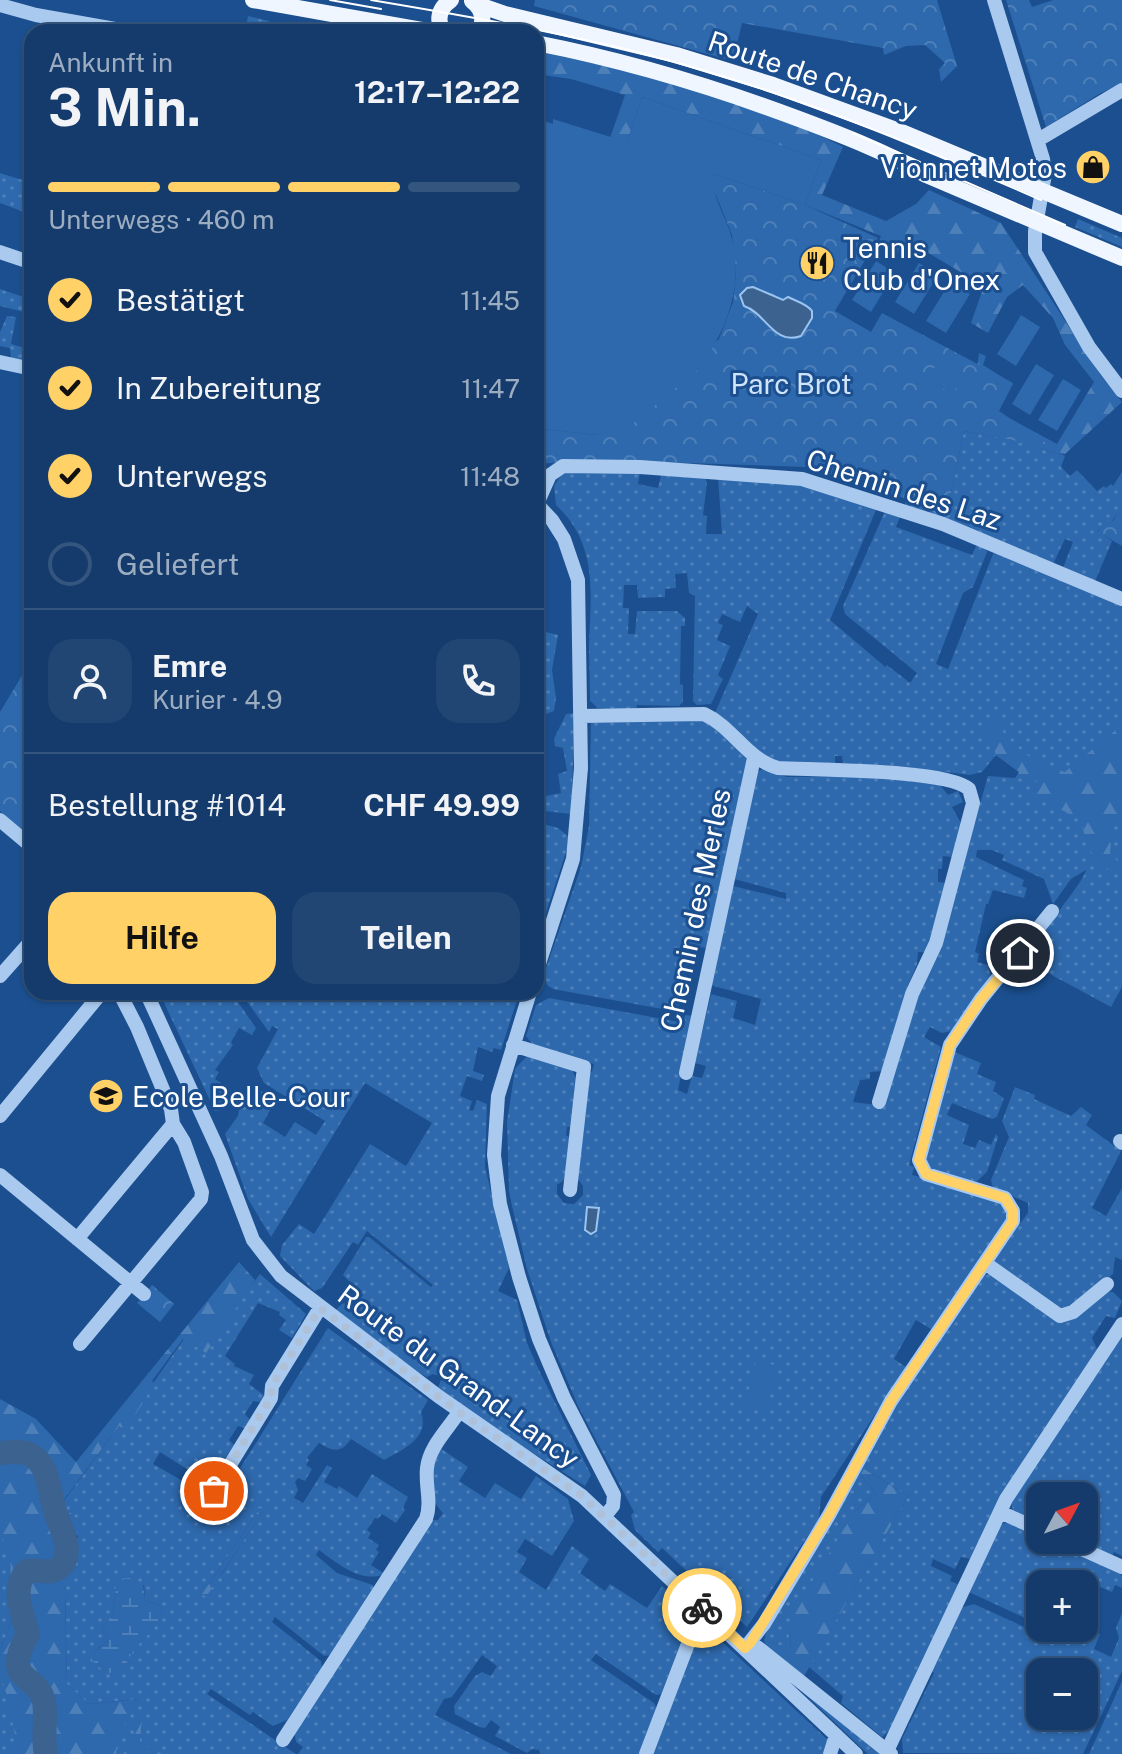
<!DOCTYPE html>
<html lang="de">
<head>
<meta charset="utf-8">
<style>
	:root { --surface:#143b6b; --page:#214673; --text:#f1f3f6; --muted:#9dadc1; --line:#33557e; --accent:#ffd166 }
	body { margin:0; font-family:"Public Sans",sans-serif; background:var(--page); color:var(--text); height:100vh; display:flex; flex-direction:column; font-size:30px; white-space:nowrap }
	* { box-sizing:border-box; margin:0 }
	p { font-size:26px; color:var(--muted) }
	.icon { flex:none; width:44px; height:44px; fill:none; stroke:currentColor; stroke-width:2; stroke-linecap:round; stroke-linejoin:round }
	.map { position:relative; flex:1; overflow:hidden }
	.drawer { position:absolute; left:24px; top:24px; width:520px; height:976px; display:flex; flex-direction:column; background:var(--surface); border-radius:24px; box-shadow:0 2px 6px #0004,0 0 0 2px var(--line) }
	.drawer>* { flex:none }
	.needle { width:52px; rotate:49deg }
	.tools { position:absolute; left:1026px; top:1482px; display:grid; gap:16px }
	.tools a { display:grid; place-items:center; width:72px; height:72px; border-radius:16px; background:var(--surface); box-shadow:0 2px 6px #0004,0 0 0 2px var(--line); font-size:40px }
	.pin { position:absolute; display:grid; place-items:center; width:68px; height:68px; color:#fff; margin:-34px; border:4px solid #fff; border-radius:50%; box-shadow:0 2px 8px #0007 }
	.courier { position:absolute; display:grid; place-items:center; width:80px; height:80px; margin:-40px; border:6px solid #ffd166; border-radius:50%; background:#fff; color:#222; box-shadow:0 2px 10px #0007 }
	.overview em { font-style:normal; font-weight:700 }
	.overview div { display:flex; flex-direction:column-reverse }
	.overview { display:flex; align-items:center; justify-content:space-between; height:136px; padding:0 24px }
	h1 { font-size:52px; font-weight:700; line-height:60px }
	.bar { display:grid; grid-template-columns:repeat(4,1fr); gap:12px 8px; align-content:center; height:96px; padding:0 24px }
	.bar i { height:10px; border-radius:6px; background:var(--line) }
	.bar .current { background:var(--accent) }
	.bar p { grid-column:span 4 }
	.line { display:flex; align-items:center; gap:20px; padding:0 24px; border-top:2px solid var(--line) }
	.line div { flex:1 }
	.round { display:grid; place-items:center; flex:none; width:84px; height:84px; border-radius:24px; background:var(--page) }
	ol { padding:0 24px; list-style:none }
	li { display:flex; align-items:center; gap:24px; height:88px }
	li p { margin-inline-start:auto }
	li .icon { padding:8px; border-radius:50%; background:var(--accent); color:#111; stroke-width:4 }
	li:last-child { color:var(--muted) }
	li i { width:44px; height:44px; border:4px solid var(--line); border-radius:50% }
	.primary-button { display:flex; gap:16px; margin-top:auto; padding:16px 24px }
	.primary-button a { flex:1; height:92px; border-radius:24px; background:var(--accent); color:#111; font-size:32px; font-weight:700; line-height:92px; text-align:center }
	.primary-button a+a { background:var(--page); color:var(--text) }
	.map>svg:first-child { display:block }
</style>
</head>
<body>
<div class="map">
<svg width="1122" height="1754" viewBox="0 0 1122 1754">
	<defs>
		<pattern id="grass-dots" width="8" height="8" patternUnits="userSpaceOnUse" patternTransform="scale(2)"><rect width="8" height="8" fill="#2e69ad"/><path d="M2 2h.1M6 6h.1" fill="none" stroke="#4d80b9" stroke-width="1.8" stroke-linecap="round"/></pattern>
		<pattern id="forest-firs" width="22" height="20" patternUnits="userSpaceOnUse" patternTransform="scale(2)"><rect width="22" height="20" fill="#2e69ad"/><path d="M5 1l3.5 6h-7zM16 11l3.5 6h-7z" fill="#4d80b9"/></pattern>
		<pattern id="wetland-marsh" width="20" height="14" patternUnits="userSpaceOnUse" patternTransform="scale(2)"><rect width="20" height="14" fill="#2e69ad"/><path d="M1 5h8M5 5V1M11 12h8M15 12V8" fill="none" stroke="#4d80b9"/></pattern>
		<pattern id="park-crowns" width="20" height="18" patternUnits="userSpaceOnUse" patternTransform="scale(2)"><rect width="20" height="18" fill="#2e69ad"/><path d="M2 6a3 3 0 1 1 6 0M12 15a3 3 0 1 1 6 0" fill="none" stroke="#4d80b9"/></pattern>
	</defs>
	<rect width="100%" height="100%" fill="#1b4f8f"/>
	<!-- grass -->
	<path fill="url(#grass-dots)" fill-rule="evenodd" d="M248,16L269,21L266,32H245Z
		M0,173L32,183V215L0,203Z
		M1078,219L1122,238V247L1075,227Z
		M0,289L29,299L32,293V314L0,306Z
		M7,316L16,317L11,344L32,350V362L11,358L10,348L0,346V332Z
		M964,431L1018,441L1065,456L1061,467L1070,476L1077,470L1097,491L1104,486L1106,488L1111,484L1113,486L1122,472V510H1120L1112,521L1108,519L1098,531L1112,541L1094,584L1063,568L1073,542L1065,539L1054,562L1047,564L945,521Z
		M662,471L704,475L707,483L703,515L707,516L706,534H722L718,477L797,483L874,506L876,510L830,620L882,664L885,667L887,665L910,683L917,673L845,614L843,606L886,509L901,514L896,527L972,555L978,542L984,544L987,552L973,587L963,593L936,664L948,669L995,549L1122,603V987L1111,1007L1022,959C1033,943 1084,882 1086,870L1071,879L1053,904L1044,879L1002,860L1004,855L992,850H977L976,857L1024,880L1022,886L1027,888L1024,898L993,890L988,904H986L975,952L979,954L977,962L988,965L991,977L951,1031L942,1033L930,1027L924,1037L941,1047L909,1165L914,1167L912,1175L978,1192L1003,1203L1010,1214L931,1329L916,1320L894,1359L906,1367L821,1497L819,1519L747,1627L662,1548L658,1552L635,1530L631,1515L634,1512L578,1406L551,1342L527,1269L512,1206L509,1191L507,1122L515,1069L527,1056L571,1068L576,1078L570,1127H567L566,1135L570,1138L567,1178L557,1185V1194L564,1203L574,1204L583,1195V1186L577,1178L580,1138L583,1135L588,1073L592,1072L594,1064L532,1044L526,1036L536,1005L549,998L679,1022L686,1015L693,1016L678,1090L687,1094L692,1076L702,1078L706,1066L695,1063L711,994L737,1001L733,1018L755,1025L761,999L710,985L733,886L786,899V893L734,879L755,773L763,769L787,777L872,776L940,785L948,795L958,791L963,802L952,807L962,825L952,857L943,856L942,869H938V882L946,883L926,952H918L917,964L905,993L882,1071L870,1072V1079L860,1080L853,1102L884,1106C917,995 957,887 988,776L1015,778L1019,772L996,755L982,772L970,775L899,766L843,763L842,756H835V763L785,764L762,758L715,713L758,614L747,606L740,622L722,614L718,623L723,625L717,640L730,646L718,675L723,679L711,704L697,705L693,701L695,596L689,593L687,573L675,574L676,588L665,589V597L638,598L637,585H624L623,608H629L628,634H635L637,611H677L685,618V626H681L680,684L683,685V702L679,706L637,705L636,710L598,708L590,701C590,682 589,663 589,645C591,592 598,544 556,505L554,486L563,472L640,473L638,484L658,488Z
		M536,605L539,622L544,621L546,632L558,635L552,670L556,698L554,711L538,717L536,716Z
		M575,713L571,814L536,810V798L561,793L558,774L567,771L563,748L555,746L554,739L566,714Z
		M698,718L719,728L748,756L706,948L690,946L682,998L686,999L673,1011L553,989L547,985L544,974L581,867L589,826L591,721Z
		M536,822L558,828L568,836L567,849L536,943Z
		M1000,933L1024,941L1015,951L997,960L988,956L991,945L996,946Z
		M159,992H231L256,1028L252,1035L239,1028L231,1042L233,1045L215,1070L219,1072L215,1079L231,1090L221,1110L215,1111Z
		M240,992L515,993L518,997L501,1050L494,1048L492,1052L478,1047L473,1071L484,1075L482,1081L467,1076L460,1096L472,1101L469,1110L473,1111L477,1100L487,1104L485,1167L509,1268L498,1291L517,1300L527,1343L537,1366L591,1475L585,1486L509,1438L438,1388L442,1377L433,1374L427,1377L418,1372L336,1310L342,1303L354,1306L363,1295L343,1275L366,1237H369L431,1287L433,1285L367,1231L358,1245L353,1242L322,1288L314,1291L280,1256L282,1245L299,1224L314,1234L370,1144L406,1166L432,1123L365,1083L271,1237L248,1199L225,1134L238,1116L240,1102L246,1089L254,1087L266,1094L265,1097L274,1103L263,1123L285,1137L295,1122L316,1135L325,1121L264,1083L257,1068L278,1029L272,1026L269,1032Z
		M952,1051L981,1063L977,1074L996,1082L993,1091L1004,1098L997,1117L992,1119L952,1103L947,1115L969,1125L963,1144L975,1148L979,1140L991,1145L996,1134L998,1137L987,1172L976,1182L931,1170L925,1163Z
		M1015,1087L1035,1095L1034,1099L1071,1116L1081,1107L1092,1115L1086,1125L1121,1151L1092,1208L1106,1216L1122,1188V1260L1115,1257L1113,1274L1072,1307L1062,1310L995,1264L994,1258L1028,1213V1203L993,1188L991,1180L1009,1137L1002,1121Z
		M260,1274L306,1314L292,1338L279,1330L286,1320L279,1315L280,1312L258,1303L225,1356L235,1364L234,1366L254,1375L249,1384L265,1396L260,1402L253,1401L245,1414L250,1420L245,1428L238,1426L229,1440L234,1445L225,1458H219L210,1471L214,1474L208,1479L201,1478L160,1452L153,1464L223,1504L227,1498V1489L328,1328L428,1400L421,1412C430,1438 404,1449 384,1460L351,1439C341,1453 334,1452 319,1443L307,1458L309,1460L306,1465L312,1469L305,1481L298,1478L295,1482L298,1490L294,1498L303,1503L327,1465L332,1468L324,1482L337,1489L339,1486L357,1498L372,1474L408,1497L403,1508L405,1510L396,1523L382,1514L378,1519L375,1518L367,1530L371,1533L368,1538L379,1545L376,1550L379,1552L371,1565L385,1574C361,1584 337,1563 319,1550L316,1555L337,1573L373,1585L374,1589L330,1655L324,1656L275,1617L272,1622L321,1661L322,1668L287,1720L273,1726L253,1712L250,1715L211,1689L207,1694L296,1754H108L139,1699L89,1704L67,1684L65,1589L60,1578L70,1568L73,1543L78,1537L60,1506L119,1426L132,1413L184,1339L206,1352L235,1307ZM260,1508L263,1511L221,1575L202,1594ZM144,1585L145,1600L163,1607C159,1635 131,1640 124,1671L92,1653L108,1641L102,1629L113,1614L116,1586Z
		M990,1274L1053,1319L1106,1291L1113,1292L1122,1301L1115,1318L1106,1316L1092,1338L1097,1349L972,1559L961,1557L955,1569L933,1559L931,1566L952,1576L950,1581L960,1585L891,1729L882,1737L841,1703L843,1696L809,1667L908,1496L861,1467L884,1421L983,1275Z
		M1122,1333V1556L1114,1552L1112,1556L1077,1540H1084V1496H1040V1523L1013,1511L1011,1501Z
		M440,1448L468,1467L459,1481L485,1498L495,1483L521,1499L536,1476L568,1499L574,1521L552,1556L525,1539L517,1552L527,1558L519,1572L546,1590L572,1546L589,1559L580,1573L605,1591L610,1584L647,1608L662,1586L692,1613L661,1694L656,1695L596,1654L591,1660L654,1703L657,1709L639,1754H540L539,1750L532,1749L527,1753L495,1736L500,1727L491,1720L485,1728L479,1727L455,1714L454,1706L475,1676L482,1672L491,1676L497,1666L482,1655L452,1697L444,1699L435,1715L511,1754H298L303,1747L296,1742L294,1731L429,1520H438L443,1513C426,1497 432,1467 440,1448Z
		M0,1460L18,1477L9,1592L12,1620L0,1651Z
		M859,1472L876,1494L855,1511L789,1633L791,1649L764,1641L766,1634Z
		M1010,1522L1040,1536V1540H1050L1117,1570L1122,1576V1588L1115,1585L1112,1592L1093,1584L1084,1603V1584H1040V1625L969,1592L998,1525Z
		M974,1604L1044,1636L1047,1628H1075L1093,1636L1095,1632L1100,1634L1094,1649L1111,1657L1119,1638L1116,1628L1122,1613V1671L1083,1754L903,1753L902,1739L934,1673L931,1671L960,1608ZM1040,1672H1084V1716H1040Z
		M705,1626L830,1742L826,1754H651L699,1631Z
		M770,1661L886,1754H868Z
		M0,1670L29,1754H0Z
		M1122,1681V1754H1089L1119,1688Z"/>
	<!-- forest -->
	<path fill="url(#forest-firs)" d="M536,51C637,72 752,99 843,147L822,195L886,221L916,204L929,190L1001,223L1102,377L1122,402L1065,454L963,429L944,517L905,505L915,454L975,382L979,353L986,356L983,365L1013,384L998,412L1057,444L1094,382L1065,345L1053,318L1023,285L1007,297L988,333L971,323L984,286L920,248L911,260L879,241L881,236L805,205L821,160L642,97L627,142L610,138L625,95L571,79L536,74Z
		M996,721C1011,747 1036,765 1065,772L1116,730L1122,728V796L1112,833L1110,853L1122,866V877C1092,863 1087,849 1081,819L1032,796L1038,781L1016,778L1019,772L996,755L985,730Z
		M239,1262L255,1280L206,1353L183,1339L152,1381L155,1383L135,1415L131,1414L122,1428L119,1426L60,1505C78,1518 83,1520 74,1542C71,1549 74,1562 70,1568C67,1572 63,1574 60,1577L65,1589L67,1684L89,1704L140,1699L119,1735L116,1754H19L7,1696L0,1674V1651L12,1620L9,1592L11,1561L0,1532V1399L36,1419L76,1462Z
		M861,1467L908,1496L803,1678L767,1647L764,1641L791,1648L789,1633L792,1614L855,1511L876,1494L859,1472Z
		M260,1508L264,1510L206,1597L202,1594Z
		M142,1715L140,1742L162,1754H123L133,1743L136,1716Z"/>
	<!-- wetland -->
	<path fill="url(#wetland-marsh)" d="M129,1578L143,1583L145,1600L163,1607C161,1634 130,1641 124,1672L105,1673L92,1660V1653L108,1641L102,1629L113,1614L116,1586L124,1579Z"/>
	<!-- park -->
	<path fill="url(#park-crowns)" d="M535,0H937L957,66L941,82L939,69L945,63L925,45L906,46L884,55L883,48L742,23L733,61L534,6Z
		M1006,0H1029L1032,7L1053,0H1122V83L1099,94L1046,127Z
		M715,174L805,205L878,238L835,311L871,332L882,313L1013,383L999,411L1065,456L1018,441L964,431L945,521L916,502L807,467L593,460L536,464V428L597,435L719,339L733,302L736,273L732,235L712,185Z
		M1120,509L1122,510V546L1098,532L1107,518L1113,521Z
		M32,659V840L0,811V712Z
		M152,1285L174,1304L160,1322L137,1303Z"/>
	<!-- pitch -->
	<path fill="#2e69ad" d="M642,97L821,160L805,205L715,174C710,194 724,213 730,232C747,286 724,340 689,380H685L629,427L597,435L536,428V118L553,124V119L627,142Z
		M876,261L895,273L871,312L852,300Z
		M919,263L938,275L914,314L895,302Z
		M950,282L970,294L946,333L926,321Z
		M1021,315L1040,327L1016,366L997,354Z
		M939,360L964,374L953,394L927,380Z
		M1036,364L1054,375L1030,415L1012,404Z
		M1063,379L1081,390L1057,431L1038,420Z
		M756,1360L777,1366L766,1412L745,1406Z"/>
	<!-- water -->
	<path fill="#3c6290" stroke="#9cc4f0" stroke-width="2" d="M753,287L783,300L788,297C796,301 807,304 812,311V318L801,336C774,346 766,313 744,306L740,295L747,288Z
		M587,1207L599,1208L596,1231L591,1234L585,1230Z"/>
	<g fill="none" stroke-linecap="round" stroke-linejoin="round">
		<!-- river -->
		<path stroke="#3c6290" stroke-width="24" d="M0,1453C10,1452 22,1450 31,1455C50,1466 49,1493 55,1511C60,1527 74,1550 62,1565C51,1577 39,1568 27,1571C10,1588 23,1614 28,1634C0,1684 38,1672 44,1702C47,1719 42,1737 46,1754"/>
		<!-- minor -->
		<path stroke="#a9c9ee" stroke-width="14" d="M994,0L1043,159L1045,174L1035,231V252L1089,347L1122,391
			M0,5L36,15L115,29V32
			M1038,140L1122,90
			M0,252L32,263
			M0,362L32,369
			M536,503L552,520L564,539L578,580L581,768L573,859L536,973
			M537,504L550,475L563,466L640,467L802,479L943,524L1122,599
			M581,716L704,714C733,727 746,759 778,768C813,770 947,769 969,789L973,803L936,943L912,994L879,1102
			M0,820L32,847
			M0,976L32,940
			M146,992L221,1156L253,1240L281,1276L438,1396L582,1496L856,1754
			M530,992L498,1096L494,1155L500,1204L519,1277L539,1339L564,1398L614,1495L613,1506L605,1516
			M513,1045L584,1067L570,1190
			M686,1073L754,758
			M0,1116L102,992
			M1120,1141L1122,1143
			M0,1175L144,1294
			M77,1239L173,1124
			M985,1263L1060,1316L1073,1312L1107,1284
			M80,1344L201,1199L202,1192L184,1142L173,1124L171,1109L137,1027L119,992
			M214,1491L271,1398L272,1386L320,1308
			M1000,1512L1040,1530
			M1062,1540L1122,1567
			M751,1642L891,1754
			M745,1648L764,1624L829,1515L891,1401L1013,1221V1211L1005,1198L926,1174L919,1160L950,1045L981,999L1052,911
			M283,1740L426,1519C432,1502 425,1486 427,1468C429,1447 448,1429 459,1412
			M887,1751L1006,1499L1122,1324
			M646,1754L702,1607
			M830,1754L836,1735"/>
		<!-- major -->
		<path stroke="#f0f6ff" stroke-width="16" d="M253,0L433,32
			M472,1C483,9 485,20 479,32
			M476,4L505,14L676,55L773,85L899,131L1122,224
			M443,32C436,19 439,8 451,0
			M536,43C623,60 708,85 791,116C837,133 884,151 926,175L1122,258"/>
		<!-- tram -->
		<path stroke="#fff" stroke-width="2" d="M330,0L381,9
			M371,0C484,19 596,38 705,71C821,105 931,152 1041,200
			M853,133L1065,225"/>
	</g>
	<g fill="none" stroke-linecap="round" stroke-linejoin="round">
		<!-- done -->
		<path stroke="#afc1d8" stroke-width="8" stroke-dasharray="0 14.4" d="M214,1491L271,1398L272,1386L320,1308L459,1412L582,1496L702,1608"/>
		<!-- route -->
		<path stroke="#ffd166" stroke-width="10" d="M702,1608L745,1648L751,1642L829,1515L891,1401L1013,1221V1211L1005,1198L926,1174L919,1160L950,1045L981,999L1020,953"/>
	</g>
	<!-- icons -->
	<defs>
		<symbol id="shop-disc" viewBox="-11 -11 22 22"><circle r="9.5" fill="#ffd166" stroke="#1b4f8f"/><path d="M-5-2.5h2.3a2.7 3.5 0 0 1 5.4 0H5L5.5 6h-11ZM-1.5-2.5h3a1.5 2.3 0 0 0-3 0Z" fill="#111"/></symbol>
		<symbol id="restaurant-disc" viewBox="-11 -11 22 22"><circle r="9.5" fill="#ffd166" stroke="#1b4f8f"/><path d="M-5-6h1v4h1v-4h1v4h1v-4h1v5L-1.5 .5V6h-2V.5L-5-1ZM5-6V6H3V1.5H1.5Q1.5-4 5-6Z" fill="#111"/></symbol>
		<symbol id="school-disc" viewBox="-11 -11 22 22"><circle r="9.5" fill="#ffd166" stroke="#1b4f8f"/><path d="M0-5L7-2L0 1L-7-2ZM-4 1L0 2.5L4 1V4Q0 6-4 4Z" fill="#111"/></symbol>
	</defs>
	<g fill-rule="evenodd">
		<use href="#shop-disc" x="1073" y="147" width="40" height="40"/>
		<use href="#restaurant-disc" x="797" y="243" width="40" height="40"/>
		<use href="#school-disc" x="86" y="1076" width="40" height="40"/>
	</g>
	<g text-anchor="middle" dominant-baseline="central" stroke-width="6" stroke-linejoin="round" paint-order="stroke">
		<!-- street labels -->
		<g font-size="28" fill="#fff" stroke="#1b4f8f">
			<text transform="translate(813 75) rotate(19)">Route de Chancy</text>
			<text transform="translate(904 489) rotate(18)">Chemin des Laz</text>
			<text transform="translate(695 910) rotate(-78)">Chemin des Merles</text>
			<text transform="translate(459 1376) rotate(36)">Route du Grand-Lancy</text>
		</g>
		<!-- poi labels -->
		<g font-size="28" fill="#fff" stroke="#1b4f8f" text-anchor="start">
			<text x="1067" y="167" text-anchor="end">Vionnet Motos</text>
			<text x="843" y="247">Tennis<tspan x="843" dy="32">Club d'Onex</tspan></text>
			<text x="132" y="1096">Ecole Belle-Cour</text>
		</g>
		<!-- park labels -->
		<g font-size="28" fill="#cfe3fa" stroke="#1b4f8f">
			<text x="791" y="383">Parc Brot</text>
		</g>
	</g>
</svg>
<div class="tools">
<a><svg class="needle" viewBox="-14 -14 28 28"><path d="M0-13l5 13h-10z" fill="#e53935"/><path d="M0 13l5-13h-10z" fill="#9dadc1"/></svg></a>
<a>+</a>
<a>−</a>
</div>
<div class="pin" style="left:214px;top:1491px;background:#ea580c"><svg class="icon" aria-label="bag" viewBox="0 0 24 24"><path d="M5 8h14l-1 12H6zM9 8a3 3 0 0 1 6 0"/></svg></div>
<div class="pin" style="left:1020px;top:953px;background:#1f2937"><svg class="icon" aria-label="home" viewBox="0 0 24 24"><path d="M3 11l9-7 9 7M6 9v11h12V9"/></svg></div>
<div class="courier" style="left:702px;top:1608px"><svg class="icon" aria-label="bike" viewBox="0 0 24 24"><circle cx="6" cy="16" r="4"/><circle cx="18" cy="16" r="4"/><path d="M6 16l4-8h5l3 8M10 8l3 8H6M13 5h3"/></svg></div>
<section class="drawer">
<div class="overview"><div><h1>3 Min.</h1><p>Ankunft in</p></div><em>12:17–12:22</em></div>
<div class="bar"><i class="current"></i><i class="current"></i><i class="current"></i><i></i><p>Unterwegs · 460 m</p></div>
<ol>
<li><svg class="icon" aria-label="check" viewBox="0 0 24 24"><path d="M5 12l5 5 9-10"/></svg>Bestätigt<p>11:45</p></li>
<li><svg class="icon" aria-label="check" viewBox="0 0 24 24"><path d="M5 12l5 5 9-10"/></svg>In Zubereitung<p>11:47</p></li>
<li><svg class="icon" aria-label="check" viewBox="0 0 24 24"><path d="M5 12l5 5 9-10"/></svg>Unterwegs<p>11:48</p></li>
<li><i></i>Geliefert</li>
</ol>
<div class="line" style="height:144px"><a class="round"><svg class="icon" aria-label="person" viewBox="0 0 24 24"><circle cx="12" cy="8" r="4"/><path d="M4 21q1-7 8-7t8 7"/></svg></a><div><b>Emre</b><p>Kurier · 4.9</p></div><a class="round"><svg class="icon" aria-label="phone" viewBox="0 0 24 24"><path d="M5 4h4l2 5-3 2q2 4 5 5l2-3 5 2v4C11 20 4 13 5 4z"/></svg></a></div>
<div class="line" style="height:104px"><div>Bestellung #1014</div><b>CHF 49.99</b></div>
<div class="primary-button"><a>Hilfe</a><a>Teilen</a></div>
</section>
</div>
</body>
</html>
